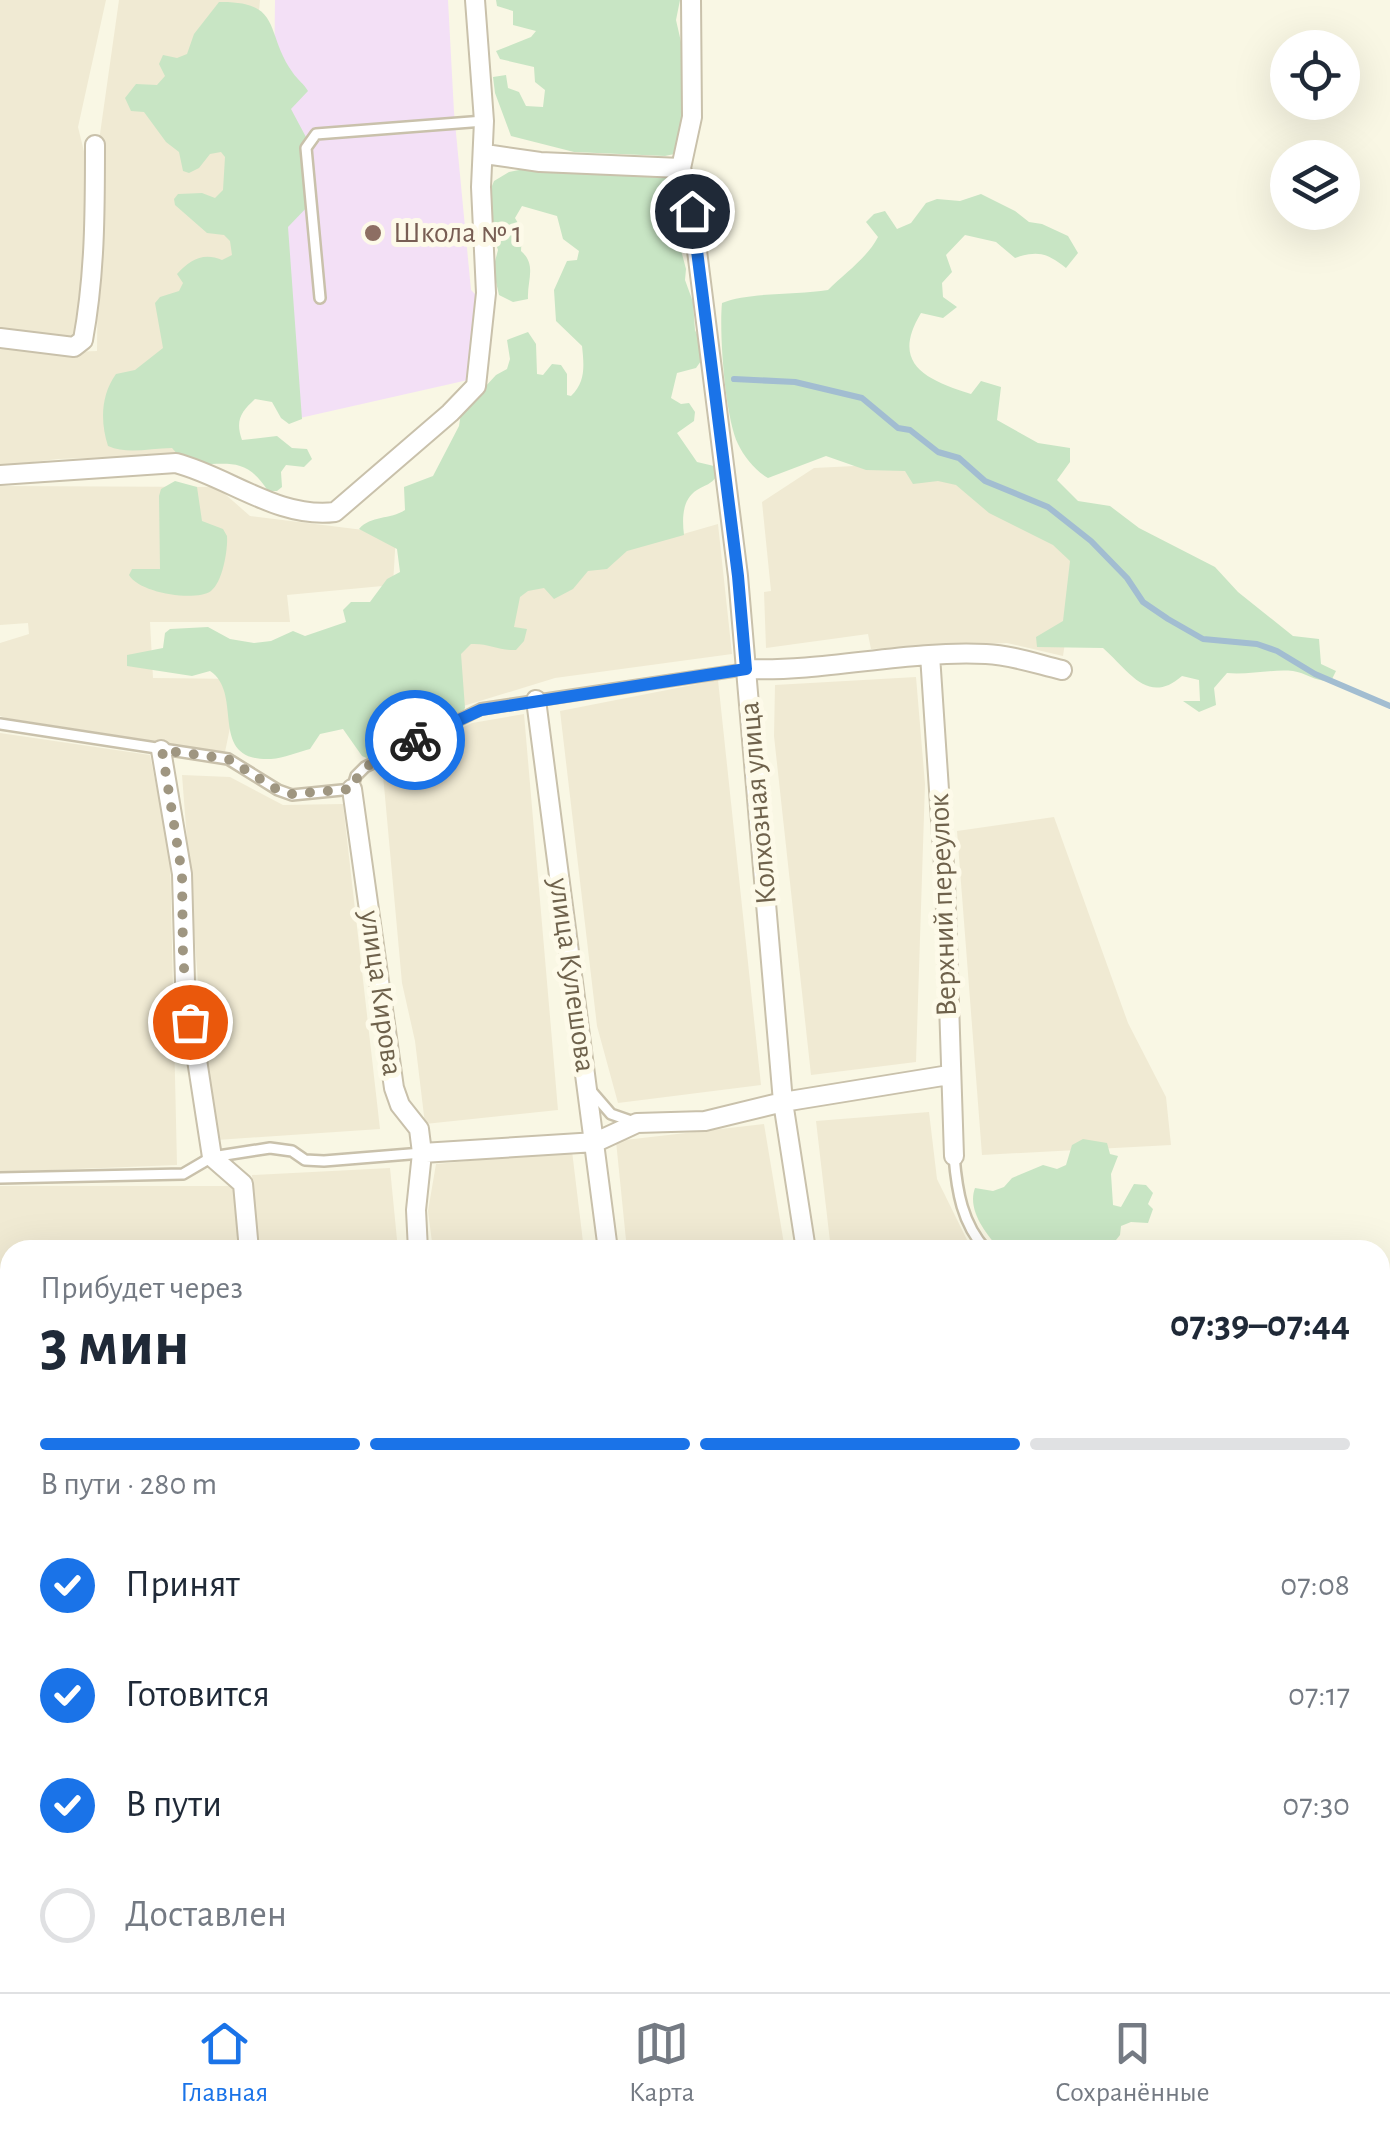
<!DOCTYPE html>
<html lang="ru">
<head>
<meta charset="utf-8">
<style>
	:root { --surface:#fff; --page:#f2f2f3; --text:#1f2937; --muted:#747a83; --line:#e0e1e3; --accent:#1a73e8 }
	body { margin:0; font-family:"Alegreya Sans",sans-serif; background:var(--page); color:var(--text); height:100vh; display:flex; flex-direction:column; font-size:38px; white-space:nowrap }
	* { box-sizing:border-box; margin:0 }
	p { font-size:32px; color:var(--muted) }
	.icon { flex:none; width:55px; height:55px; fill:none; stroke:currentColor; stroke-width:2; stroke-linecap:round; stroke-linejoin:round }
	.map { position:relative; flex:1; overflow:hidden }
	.panel { position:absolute; left:0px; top:1240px; width:1390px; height:752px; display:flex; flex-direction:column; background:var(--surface); border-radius:30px 30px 0 0; box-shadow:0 10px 40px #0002 }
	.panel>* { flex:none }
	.buttons { position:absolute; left:1270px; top:30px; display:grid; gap:20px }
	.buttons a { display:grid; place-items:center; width:90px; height:90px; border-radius:50%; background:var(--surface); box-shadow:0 10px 40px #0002; font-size:50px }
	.pin { position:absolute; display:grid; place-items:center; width:85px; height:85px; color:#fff; margin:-42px; border:5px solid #fff; border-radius:50%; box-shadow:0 2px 10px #0007 }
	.courier { position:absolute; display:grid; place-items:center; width:100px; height:100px; margin:-50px; border:8px solid #1a73e8; border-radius:50%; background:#fff; color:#222; box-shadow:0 2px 12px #0007 }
	.summary em { font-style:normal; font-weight:700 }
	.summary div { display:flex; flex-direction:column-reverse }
	.summary { display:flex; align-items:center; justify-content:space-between; height:170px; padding:0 40px }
	h1 { font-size:65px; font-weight:700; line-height:75px }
	.bar { display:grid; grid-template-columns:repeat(4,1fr); gap:15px 10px; align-content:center; height:120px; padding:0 40px }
	.bar i { height:12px; border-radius:8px; background:var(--line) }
	.bar .current { background:var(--accent) }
	.bar p { grid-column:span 4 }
	ol { padding:0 40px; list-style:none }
	li { display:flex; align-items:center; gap:30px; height:110px }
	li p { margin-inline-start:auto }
	li .icon { padding:10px; border-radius:50%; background:var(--accent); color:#fff; stroke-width:4 }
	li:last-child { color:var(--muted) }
	li i { width:55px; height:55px; border:5px solid var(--line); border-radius:50% }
	.tab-bar { display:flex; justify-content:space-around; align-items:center; height:140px; border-top:2px solid var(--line); background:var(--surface); font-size:28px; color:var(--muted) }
	.tab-bar a { display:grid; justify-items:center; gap:5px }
	.tab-bar .current { color:var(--accent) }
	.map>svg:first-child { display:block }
</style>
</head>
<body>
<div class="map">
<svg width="1390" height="1992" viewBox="0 0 1390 1992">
	<rect width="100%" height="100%" fill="#f9f7e4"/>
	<!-- residential -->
	<path fill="#f0ead3" d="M0,0H106L78,127L88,168L83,301L77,341L0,331Z
		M119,0H260L235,275L233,453L58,459L0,466V344L48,353L97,351L99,141Z
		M915,463L1079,548L1063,656L1007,643L871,649L868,634L766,648L764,592L771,591L762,502L814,468Z
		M0,486L217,487L250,516L396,534L393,585L287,595L290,622H150L153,678L240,679L225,752L6,718L0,716V643L29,634L28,623L0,625Z
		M718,524L732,654L555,678L457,708L437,632L516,582Z
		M916,677L925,784L916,1062L811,1075L774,736L775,685Z
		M718,680L761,1085L618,1103L597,1026L560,711Z
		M524,714L558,1110L425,1124L415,1041L402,983L382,764L472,723Z
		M0,733L150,755L170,856L177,1165L0,1172Z
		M182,775L230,777L283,805L343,804L380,1129L217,1140L203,1046Z
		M1054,817L1128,1023L1166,1097L1171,1145L982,1155L957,831Z
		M929,1112L937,1179L972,1250H831L816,1121Z
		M764,1124L785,1250H627L616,1141Z
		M572,1151L584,1250H433L428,1211L436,1164Z
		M390,1168L398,1250H258L252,1175Z
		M0,1186H235L240,1250H10V1269L5,1270V1310L0,1311Z
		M0,1362L10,1365V1464L0,1465Z
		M1390,1412V1661L1380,1621V1414Z
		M0,1642L10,1683V1982H341L343,1992H0Z
		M1386,1793L1390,1801V1992H1244L1246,1983L1380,1982V1796Z
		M366,1983H501L503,1992H368Z
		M659,1983L896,1982L898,1992H625Z"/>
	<!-- education -->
	<path fill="#f3e0f6" d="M275,0H448L454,112L471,290L479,298L468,380L300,418L273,176Z"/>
	<!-- green -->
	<path fill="#c8e5c4" d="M496,0H680L676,20L686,64L684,152L665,156L574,152L511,136L495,93L493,77L506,75L508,88L519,92L526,106L543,107L545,90L535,82L534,67L500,59L496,51L531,37L536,31L513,25V11L497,6Z
		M219,2C284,1 264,33 293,73C297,79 304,84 308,91L291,109L307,139L311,203L288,227L302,419L289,424L281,418L272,402L255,399C241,412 235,420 242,440L277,436L292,448L307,449L312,459L304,467L286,465L281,472L282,487L277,491H268C244,453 224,467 186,464L172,448C150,448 128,455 108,446C100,421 101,395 116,374L135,370L163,348L155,303L160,297L179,291L183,283L177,274C190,260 203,252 222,260L232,255L230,241L224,235L207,233L175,205L174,199L178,194L202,193L215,198L223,190L225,157L221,152L210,154L199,168L189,173L183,171L179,152L166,142L144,112L131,111L125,98L136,84L157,85L165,76L159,64L163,55L177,58L187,54L194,34Z
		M534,167L648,173L666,177L681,188L683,213L676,231L686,269L685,280L693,302L695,330L701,343V361L696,368L677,373L671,398L681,404L689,403L695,412L694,421L677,433L697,462L714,466L717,476C710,485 707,484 697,490C682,499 682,519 684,535L627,551L607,569L588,571L573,589L554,599L544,588L528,591L520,597L514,627L527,629L524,641L516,650C499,651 489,643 471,644L461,654L465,708L460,716L424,726L371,760L362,756L343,729L320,734L310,749C298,752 284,758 271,759C206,762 245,694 210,671L192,676L127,666V655L163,648L165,633L170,629L208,627L230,639L254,643L271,641L293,631L305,636L346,622L343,610L351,602H370L387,579L400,572L397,549L359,529C371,515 390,520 405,510L404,487L433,476L459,426L461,413L496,375L507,369L510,359L507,340L528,332L536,344L537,374L543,375L552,364L561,365L567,374V395L571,396C586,382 584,365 582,346L556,321L554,290L567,261L577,260L579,251L563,239L557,216L522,206L515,218L522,230L521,251C537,265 527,280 528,299L513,302L499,295L493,269L498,250L493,235L490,191L494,181L509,172Z
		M981,194L1015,211L1029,222L1042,224L1068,236L1078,253L1066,268C1047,253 1038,250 1015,258L996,242L965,235L946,255L952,272L942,283L943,297L957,307L943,318L921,313C890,364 926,380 971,394L981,381L1001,387L997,420L1038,443L1070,448V462L1057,480L1078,501L1110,506L1139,528L1215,567L1238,592L1293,636L1319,639L1321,664L1336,671L1331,681C1316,682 1306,673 1293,671C1271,669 1249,675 1227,673L1214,688L1216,705L1199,712L1183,701H1200L1199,680L1182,676C1148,706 1129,671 1103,648L1037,647L1036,637L1063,621L1070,561L1053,545L989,513L956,485L938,481L913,484L905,471L866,470L826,456L768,478C756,471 744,457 738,444C725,417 719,333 722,303C748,292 797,295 828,290C845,273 867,258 878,237L866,222L874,214L885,211L897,229L911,223L926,203L937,199L960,201Z
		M175,481L197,487L202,521L223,529L227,536C228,549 223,582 211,591C195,602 139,593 129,575L132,569H160L159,496L161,489Z
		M1083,1139L1107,1143L1110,1154L1118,1156L1111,1174L1113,1205L1121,1207L1134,1184L1146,1185L1153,1193L1148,1204L1153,1209L1148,1223L1131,1222L1121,1226L1120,1235L1108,1250L999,1248C985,1233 967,1209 975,1188L993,1191L1004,1187L1012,1178L1043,1165L1057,1169L1066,1165L1072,1145Z
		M10,1476V1590L0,1587V1477Z
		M1380,1979L1390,1982V1992H1326L1332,1983L1380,1982Z"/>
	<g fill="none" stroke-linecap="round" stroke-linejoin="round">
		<!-- stream -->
		<path stroke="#a2bdd1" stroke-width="6" d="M734,379L795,382L862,398L898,428L910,430L938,452L959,458L985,481L1048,507L1091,541L1127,578L1143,602L1168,619L1203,639L1257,644L1277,651L1315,674L1390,706"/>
		<defs>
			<path id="service" d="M320,298L306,148L316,134L484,121
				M0,724L228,759L278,790L292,795L352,789L356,776L365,767L481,709L747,669
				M592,1092L611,1114L634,1122
				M954,1156C957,1192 962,1223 986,1250
				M0,1178L183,1174L212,1157L270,1148L292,1151L305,1160L324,1161L422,1153
				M578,1992L614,1982"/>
			<path id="minor" d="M691,0L692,117L681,168L692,211L738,576L783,1102L806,1250
				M485,154L540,162L681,168
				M0,338L74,347L83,340C95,275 95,211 95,145
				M0,475L176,463C229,477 278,519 335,512L450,413L476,386L486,293L481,187L484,121L475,0
				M930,655L945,880L954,1156
				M747,669C827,672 906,650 986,654C1011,655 1037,664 1062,670
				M536,700L608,1250
				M161,750L182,874L185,982L212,1157L243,1184L249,1250
				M352,789L394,1088L400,1105L419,1129L422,1153L416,1210L418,1250
				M422,1153L596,1142L637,1123L705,1121L783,1102L949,1075
				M1380,1742L1390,1767
				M351,1982L353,1992
				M522,1982L524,1992
				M916,1982L918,1992
				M1067,1992L1089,1982"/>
		</defs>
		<!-- service casing -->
		<use href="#service" stroke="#c9c1ab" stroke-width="14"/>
		<!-- minor casing -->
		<use href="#minor" stroke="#c9c1ab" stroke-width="22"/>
		<!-- service -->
		<use href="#service" stroke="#fff" stroke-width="9"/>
		<!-- minor -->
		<use href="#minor" stroke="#fff" stroke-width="18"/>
	</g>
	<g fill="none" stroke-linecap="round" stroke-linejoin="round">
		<!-- done -->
		<path stroke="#9f9681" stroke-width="10" stroke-dasharray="0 18" d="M190,1022L183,959L182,874L162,750L228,759L278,790L292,794L352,789C360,762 391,753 415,740"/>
		<!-- route -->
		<path stroke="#1a73e8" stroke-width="12" d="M415,740L481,710L746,669L738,576L692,211"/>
	</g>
	<!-- markers -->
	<circle fill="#8d6e63" stroke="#fdfae9" stroke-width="4" cx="373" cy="233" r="10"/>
	<g text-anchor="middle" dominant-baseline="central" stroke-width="10" stroke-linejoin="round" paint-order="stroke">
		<!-- education labels -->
		<g font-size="30" fill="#785e54" stroke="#fdfae9" text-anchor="start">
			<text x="393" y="233">Школа № 1</text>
		</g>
		<!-- street labels -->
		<g font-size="30" fill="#6f624c" stroke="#fdfae9">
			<text transform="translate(758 803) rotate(-95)">Колхозная улица</text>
			<text transform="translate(943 905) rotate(-92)">Верхний переулок</text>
			<text transform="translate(572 975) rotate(82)">улица Кулешова</text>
			<text transform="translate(381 993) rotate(82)">улица Кирова</text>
		</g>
	</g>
</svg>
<div class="buttons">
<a><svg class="icon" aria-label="locate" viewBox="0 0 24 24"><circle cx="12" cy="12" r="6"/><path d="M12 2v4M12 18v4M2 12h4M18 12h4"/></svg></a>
<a><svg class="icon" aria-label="layers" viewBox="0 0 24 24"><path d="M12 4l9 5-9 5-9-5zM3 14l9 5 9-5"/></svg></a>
</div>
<div class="pin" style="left:190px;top:1022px;background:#ea580c"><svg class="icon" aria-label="bag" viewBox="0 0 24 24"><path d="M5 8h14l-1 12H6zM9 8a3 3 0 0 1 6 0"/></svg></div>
<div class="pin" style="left:692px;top:211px;background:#1f2937"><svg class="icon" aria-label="home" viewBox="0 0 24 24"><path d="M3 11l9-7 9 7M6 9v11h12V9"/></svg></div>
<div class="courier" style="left:415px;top:740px"><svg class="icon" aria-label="bike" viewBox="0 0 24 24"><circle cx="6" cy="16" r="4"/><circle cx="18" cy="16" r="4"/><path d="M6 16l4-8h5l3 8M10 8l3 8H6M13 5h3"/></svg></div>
<section class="panel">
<div class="summary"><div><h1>3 мин</h1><p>Прибудет через</p></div><em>07:39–07:44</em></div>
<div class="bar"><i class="current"></i><i class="current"></i><i class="current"></i><i></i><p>В пути · 280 m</p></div>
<ol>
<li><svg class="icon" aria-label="check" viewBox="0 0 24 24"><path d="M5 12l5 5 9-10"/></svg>Принят<p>07:08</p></li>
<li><svg class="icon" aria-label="check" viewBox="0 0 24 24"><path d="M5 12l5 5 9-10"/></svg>Готовится<p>07:17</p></li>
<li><svg class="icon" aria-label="check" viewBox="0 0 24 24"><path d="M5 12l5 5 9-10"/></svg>В пути<p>07:30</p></li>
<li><i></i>Доставлен</li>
</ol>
</section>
</div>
<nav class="tab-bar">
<a class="current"><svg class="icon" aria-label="home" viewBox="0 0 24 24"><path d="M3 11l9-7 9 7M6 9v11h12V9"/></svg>Главная</a>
<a><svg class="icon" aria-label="map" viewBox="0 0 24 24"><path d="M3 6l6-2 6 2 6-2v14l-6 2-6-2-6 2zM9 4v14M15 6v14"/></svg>Карта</a>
<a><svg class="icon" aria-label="saved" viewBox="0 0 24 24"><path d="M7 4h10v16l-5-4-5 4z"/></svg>Сохранённые</a>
</nav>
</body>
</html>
